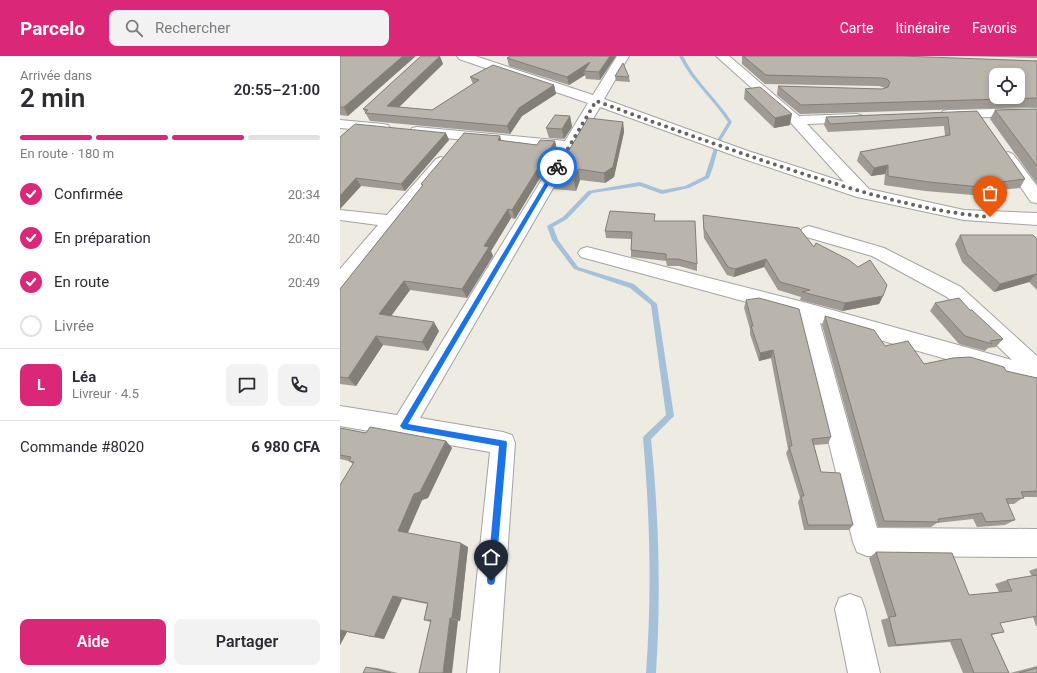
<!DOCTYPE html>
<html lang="fr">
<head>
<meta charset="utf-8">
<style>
	:root { --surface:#fff; --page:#f2f2f3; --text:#2b2b33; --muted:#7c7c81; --line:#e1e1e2; --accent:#db2777 }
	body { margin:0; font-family:Roboto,sans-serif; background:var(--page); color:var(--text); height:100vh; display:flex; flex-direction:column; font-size:15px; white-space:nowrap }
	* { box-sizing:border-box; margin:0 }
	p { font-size:13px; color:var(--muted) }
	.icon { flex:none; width:22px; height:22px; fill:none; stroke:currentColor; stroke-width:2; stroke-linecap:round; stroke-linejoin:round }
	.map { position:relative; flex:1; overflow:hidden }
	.side { display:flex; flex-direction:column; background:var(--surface); width:340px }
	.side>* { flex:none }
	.buttons { position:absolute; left:649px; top:12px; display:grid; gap:8px }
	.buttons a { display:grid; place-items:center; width:36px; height:36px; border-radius:8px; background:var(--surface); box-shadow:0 2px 6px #0003; font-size:20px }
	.pin { position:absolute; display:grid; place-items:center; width:34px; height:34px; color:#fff; margin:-41px -17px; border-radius:50% 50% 50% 0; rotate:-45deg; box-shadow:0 0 4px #0007 }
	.pin .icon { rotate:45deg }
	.courier { position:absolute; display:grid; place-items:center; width:40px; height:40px; margin:-20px; border:3px solid #1a73e8; border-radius:50%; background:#fff; color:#222; box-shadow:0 1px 5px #0007 }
	.summary em { font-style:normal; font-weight:600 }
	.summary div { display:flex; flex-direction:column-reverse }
	.summary { display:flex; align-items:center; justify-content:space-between; height:68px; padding:0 20px }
	h1 { font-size:26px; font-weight:600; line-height:30px }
	.bar { display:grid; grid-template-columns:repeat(4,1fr); gap:6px 4px; align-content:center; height:48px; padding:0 20px }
	.bar i { height:5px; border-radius:3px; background:var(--line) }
	.bar .current { background:var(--accent) }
	.bar p { grid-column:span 4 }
	.line { display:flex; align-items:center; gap:10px; padding:0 20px; border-top:1px solid var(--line) }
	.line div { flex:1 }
	.round { display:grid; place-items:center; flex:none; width:42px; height:42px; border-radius:8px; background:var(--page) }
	ol { padding:0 20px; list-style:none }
	li { display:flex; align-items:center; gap:12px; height:44px }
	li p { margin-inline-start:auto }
	li .icon { padding:4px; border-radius:50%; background:var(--accent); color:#fff; stroke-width:4 }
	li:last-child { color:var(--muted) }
	li i { width:22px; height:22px; border:2px solid var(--line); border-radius:50% }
	.button { display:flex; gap:8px; margin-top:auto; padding:8px 20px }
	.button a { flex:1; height:46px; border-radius:8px; background:var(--accent); color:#fff; font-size:16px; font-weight:600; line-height:46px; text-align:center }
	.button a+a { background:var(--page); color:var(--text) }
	header { display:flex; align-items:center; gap:24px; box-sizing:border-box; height:56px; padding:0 20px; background:var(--accent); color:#fff }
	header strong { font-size:19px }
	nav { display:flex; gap:22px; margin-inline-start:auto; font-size:14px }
	.search { width:280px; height:36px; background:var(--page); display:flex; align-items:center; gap:10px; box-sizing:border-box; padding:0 14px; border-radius:8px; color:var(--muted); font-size:15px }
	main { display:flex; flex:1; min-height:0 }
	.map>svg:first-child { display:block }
</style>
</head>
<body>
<header>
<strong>Parcelo</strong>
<div class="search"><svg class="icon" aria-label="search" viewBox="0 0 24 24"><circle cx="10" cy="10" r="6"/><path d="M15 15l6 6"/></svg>Rechercher</div>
<nav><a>Carte</a><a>Itinéraire</a><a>Favoris</a></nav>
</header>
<main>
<section class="side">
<div class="summary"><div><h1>2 min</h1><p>Arrivée dans</p></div><em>20:55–21:00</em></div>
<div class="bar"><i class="current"></i><i class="current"></i><i class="current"></i><i></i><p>En route · 180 m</p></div>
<ol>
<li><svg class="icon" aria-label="check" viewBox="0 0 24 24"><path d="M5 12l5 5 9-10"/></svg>Confirmée<p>20:34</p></li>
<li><svg class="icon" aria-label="check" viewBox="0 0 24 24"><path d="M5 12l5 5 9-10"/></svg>En préparation<p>20:40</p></li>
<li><svg class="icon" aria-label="check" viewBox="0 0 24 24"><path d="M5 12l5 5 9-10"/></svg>En route<p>20:49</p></li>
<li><i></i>Livrée</li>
</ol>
<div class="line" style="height:72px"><b class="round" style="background:var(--accent);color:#fff">L</b><div><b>Léa</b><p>Livreur · 4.5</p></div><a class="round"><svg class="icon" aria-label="chat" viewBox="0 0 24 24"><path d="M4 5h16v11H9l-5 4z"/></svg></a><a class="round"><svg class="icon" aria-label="phone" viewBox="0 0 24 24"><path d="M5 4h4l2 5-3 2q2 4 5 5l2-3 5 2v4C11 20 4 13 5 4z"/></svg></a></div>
<div class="line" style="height:52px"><div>Commande #8020</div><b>6 980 CFA</b></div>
<div class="button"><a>Aide</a><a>Partager</a></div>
</section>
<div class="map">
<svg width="697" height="617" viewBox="0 0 697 617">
	<rect width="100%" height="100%" fill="#edebe2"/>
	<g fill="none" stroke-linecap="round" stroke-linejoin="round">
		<!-- stream -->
		<path fill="#a4c1d9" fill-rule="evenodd" d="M339,0H343C355,25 377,43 392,66L380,86L373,111L369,122L349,132L322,138L300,130L252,137L227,163L213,171L218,184L238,211L294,228L317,248L334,360L311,383C319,461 321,539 316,617H306C312,538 310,461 303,382L304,380L326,359L311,249L290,232L234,213L212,184L207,170L223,161L248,135L300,126L322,134L345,130L365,120L376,86L388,66C373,43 351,25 339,0Z"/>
		<defs>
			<path id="minor" d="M117,0H135L253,39L277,0H289L264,43L408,95L504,126L451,67L376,0H389L459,60L516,58L521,59L523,62L521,65L516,66L467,68L529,133L624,154L697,157V169L624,164L517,141L398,101L260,51L80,362L163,376L172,379L175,387L159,617H127L150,396L0,370V350L57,359L220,94L77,79L72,78L70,75L72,72L77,71L225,85L248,47L119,3Z
				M697,52V60L608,62L603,61L601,58L603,55L608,54Z
				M0,64L43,68L48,69L50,72L48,75L43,76L0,72Z
				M668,96L673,98L697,130V147L691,146L660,101L663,98Z
				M101,101L106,103L109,106L106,109L7,231L0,233V213L38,169L0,164V154L47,159L96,103Z
				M469,170L544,192L621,231L697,300V329L480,267L537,472L697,473V501L527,500L517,496L513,486L458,260L241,201L238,197L241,193L247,191L467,247L672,304L607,241L532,200L463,180L460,176L463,172Z
				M510,538L521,542L525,553L540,617H508L495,553L499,542Z"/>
		</defs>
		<!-- minor casing -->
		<use href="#minor" stroke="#a3a3a3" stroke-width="2"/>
		<!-- minor -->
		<use href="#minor" fill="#fff" fill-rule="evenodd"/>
	</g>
	<!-- wall -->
	<path fill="#9f9b94" d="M0,0L8,60L0,59Z
		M170,0H276L260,24L246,23L245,19L229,29L169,10L167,2Z
		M402,0L697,5V51L460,58L437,39L438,30L542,33L545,32L539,30L425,28L402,8Z
		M620,0H697V2Z
		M103,8L59,51L92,54L133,28L130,21L214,29L216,38L182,60L170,78L30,65L23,53Z
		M275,20L289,21L290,26L276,25Z
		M405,33L450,69L434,72L404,43Z
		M697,53V128L650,63L655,54Z
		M637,55L685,123L680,132L647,135L645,140L585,135L544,129L545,118L531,120L517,105L520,96L605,80L604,70L488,76L484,69L486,61Z
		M230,60L232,71L224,83L209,82L206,72Z
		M283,66L284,76L274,121L265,127L240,124L236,135L214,133L212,123Z
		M0,81L109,84L65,135L21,130L0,153Z
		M162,85L197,89L215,85L217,94L175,163L171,162L151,195L153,200L127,242L70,234L51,260L99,275L88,295L43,289L16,330L0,328V233L82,130L81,128Z
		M363,159L474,191L543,240L539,248L502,255L460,244L461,241L438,234L424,211L394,221L387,219L364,182L363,167Z
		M315,165L357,208V215L339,210H327L326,205L291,201V183L266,182L265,175Z
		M620,179L697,183V234L689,226L654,236L622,206L615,188Z
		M406,244L491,381L488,388L474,389L481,416L513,469L509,474H464L458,446L460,442L446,397L448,393L431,302L419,305L410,278V273L404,252Z
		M595,247L630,254L663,283L656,291L648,292L645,295L619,288L590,255Z
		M485,260L545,290L584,308L666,315L697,322V441H684L674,448H668L675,464L665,469L637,471L633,463L597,467L591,471H538L482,269Z
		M0,372L26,377L106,385L112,392L88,442L82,444L68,477L128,491L120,565L90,566L84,564L87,548L62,543L44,583L7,576L0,589V429L13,408L9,405L0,403Z
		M536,496L629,539L659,536L655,528L667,524L692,520L689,515L697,512V570H696L693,561L660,567L664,576L652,579L669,617H623L610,586L548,591L541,564L548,562L529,502Z
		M697,610V617H670Z
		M26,611L37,612L58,617H23Z"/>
	<!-- shaded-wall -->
	<path fill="#827e78" d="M63,0H76L8,60L4,51Z
		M100,0L103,8L51,59L47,50Z
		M270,0H276L260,24L259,16Z
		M250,6L244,15L245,19L229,29L227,21Z
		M214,29L216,38L182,60L170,78L167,70L179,52Z
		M452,58L450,69L434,72L435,62Z
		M230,60L232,71L224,83L222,73Z
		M283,66L284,76L274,121L265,127L264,117Z
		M106,77L109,84L65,135L61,128Z
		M160,80L163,90L158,84Z
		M215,85L217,94L175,163L172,154Z
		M548,109L545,118L531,120L534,112Z
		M238,113L240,124L236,135L234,124Z
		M16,122L21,130L0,153V140Z
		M168,153L171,162L151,195L153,200L127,242L122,233L144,190Z
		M426,203L424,211L394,221L395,213Z
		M696,218L689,226L654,236L660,228Z
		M64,225L70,234L46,267L39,258Z
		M543,240L539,248L502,255L505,247Z
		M94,266L99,275L88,295L82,286Z
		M36,280L43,289L16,330L8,322Z
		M433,294L431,302L419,305L420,297Z
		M106,385L112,392L88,442L82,444L66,480L58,475L74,438Z
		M121,487L128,491L120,565L112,562Z
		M53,540L62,543L44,583L34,581Z
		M110,562L118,565L112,617H103Z
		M0,574L7,576L0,589Z"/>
	<!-- building -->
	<path fill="#b9b4ac" stroke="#827e78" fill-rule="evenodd" d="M0,0H63L4,51H0Z
		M81,0H100L47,50L92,54L139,24L130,21L153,9L214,29L179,52L167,70L25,57L28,54L23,53Z
		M170,0H270L259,16L244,15L250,6L227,21L167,2Z
		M403,0H561L697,5V42L461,49L438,30L542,33L548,31L550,26L547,23L542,22L426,19ZM656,19H678V41H656Z
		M283,7L289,21L275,20Z
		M420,31L452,58L435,62L405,33Z
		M697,53V110L655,54Z
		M637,55L685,123L646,128L650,132L589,126L548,120V109L534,112L520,96L610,79L608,61L490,68L486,61Z
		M215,59L230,60L222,73L206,72Z
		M248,62L283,66L273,111L264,117L238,113L234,124L212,123Z
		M15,68L106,77L61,128L16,122L0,140V81Z
		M124,77L160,80L158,84L197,89L200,84L215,85L172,154L168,153L144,190L149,191L122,233L64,225L39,258L94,266L82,286L36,280L8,322L0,321V233L83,129L81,128Z
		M270,155L315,158L314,165H355L357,208L338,203H326V198L291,194L292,176L265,175Z
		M363,159L459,172L474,191L476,187L509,204L518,211L530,204L547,229L543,240L505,247L462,236L470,234L440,226L426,203L395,213L388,211L364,173Z
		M620,179H693L697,183V219L696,218L660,228L627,198Z
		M419,242L459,253L491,381L472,383L481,416L500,417L513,469H468L461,440H464L449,390H452L433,294L420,297L411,270H413L406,244Z
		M619,242L630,254H632L663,283L650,285L652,288L625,280L595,247Z
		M485,260L534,274L545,290L568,285L584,308L613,302L630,301L664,311L666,315L697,322V435L681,436L684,442L666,443L675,464L646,466L642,457L598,463L599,466L544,465Z
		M30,371L106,385L80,436L74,438L58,475L121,487L112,562H110L103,617H79L91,564H84L88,547L53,540L34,581L0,574V429L14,406L9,405L11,401L0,399V372L26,377Z
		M536,496L612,497L629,539L672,535L667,524L697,519V560L660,567L664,576L651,578L669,617H634L621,583L556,589L549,561L556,560Z
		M26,611L51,617H23Z
		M697,612V617H679Z"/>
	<!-- route -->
	<path fill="#1a73e8" d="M215,110L219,111L68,368L166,385L167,387L155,525L154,528L151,529L148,528L147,525L159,390L63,373L60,370Z"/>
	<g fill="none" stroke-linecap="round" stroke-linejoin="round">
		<!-- done -->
		<path stroke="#656461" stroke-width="4" stroke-dasharray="0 7.2" d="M217,111L256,45C327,71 398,97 470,120C528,138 589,156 650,161"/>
	</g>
</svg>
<div class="buttons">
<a><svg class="icon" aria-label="locate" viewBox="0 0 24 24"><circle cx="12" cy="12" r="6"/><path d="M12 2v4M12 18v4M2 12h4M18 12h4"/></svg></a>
</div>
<div class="pin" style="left:650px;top:161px;background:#ea580c"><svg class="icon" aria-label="bag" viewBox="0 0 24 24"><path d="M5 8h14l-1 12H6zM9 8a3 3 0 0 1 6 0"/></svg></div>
<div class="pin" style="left:151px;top:525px;background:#1f2937"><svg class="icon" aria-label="home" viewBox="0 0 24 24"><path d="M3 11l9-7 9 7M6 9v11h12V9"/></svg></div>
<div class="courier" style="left:217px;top:111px"><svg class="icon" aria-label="bike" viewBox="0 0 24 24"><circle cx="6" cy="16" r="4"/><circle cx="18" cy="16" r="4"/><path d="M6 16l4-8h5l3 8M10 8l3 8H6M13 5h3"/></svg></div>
</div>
</main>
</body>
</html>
